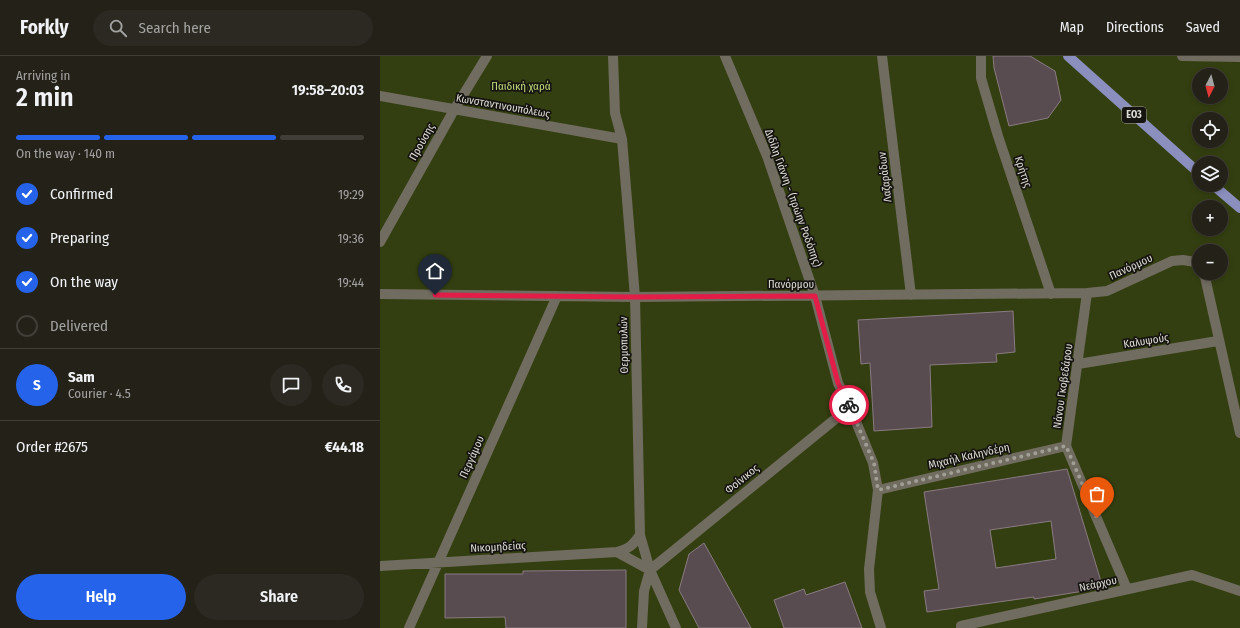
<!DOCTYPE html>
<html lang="en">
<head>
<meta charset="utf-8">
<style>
	:root { --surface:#242119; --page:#2c2922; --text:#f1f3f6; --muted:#a3a3a2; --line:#413e38; --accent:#2563eb }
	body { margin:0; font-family:"Fira Sans Condensed",sans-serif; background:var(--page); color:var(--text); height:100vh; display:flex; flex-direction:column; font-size:15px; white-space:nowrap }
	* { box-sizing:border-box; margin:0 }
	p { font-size:13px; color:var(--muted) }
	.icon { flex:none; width:22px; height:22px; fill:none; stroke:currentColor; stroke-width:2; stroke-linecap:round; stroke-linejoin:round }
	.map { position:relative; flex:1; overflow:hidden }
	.details { display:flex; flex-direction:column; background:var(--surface); width:380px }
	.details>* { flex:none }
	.needle { width:26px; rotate:186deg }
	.buttons { position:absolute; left:812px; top:12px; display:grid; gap:8px }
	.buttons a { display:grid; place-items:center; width:36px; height:36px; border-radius:50%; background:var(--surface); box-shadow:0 2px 6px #0003,0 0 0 1px var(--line); font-size:20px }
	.pin { position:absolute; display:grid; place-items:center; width:34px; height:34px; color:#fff; margin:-41px -17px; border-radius:50% 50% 50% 0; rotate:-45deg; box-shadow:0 0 4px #0007 }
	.pin .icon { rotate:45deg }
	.courier { position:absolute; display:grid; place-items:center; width:40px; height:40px; margin:-20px; border:3px solid #e11d48; border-radius:50%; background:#fff; color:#222; box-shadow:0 1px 5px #0007 }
	.head em { font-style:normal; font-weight:600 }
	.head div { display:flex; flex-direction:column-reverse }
	.head { display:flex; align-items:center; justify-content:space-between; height:68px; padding:0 16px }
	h1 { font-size:26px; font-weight:600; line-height:30px }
	.bar { display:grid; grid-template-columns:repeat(4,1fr); gap:6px 4px; align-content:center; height:48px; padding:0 16px }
	.bar i { height:5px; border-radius:3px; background:var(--line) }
	.bar .current { background:var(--accent) }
	.bar p { grid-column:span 4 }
	.line { display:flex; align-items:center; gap:10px; padding:0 16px; border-top:1px solid var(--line) }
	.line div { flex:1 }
	.round { display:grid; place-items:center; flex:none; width:42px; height:42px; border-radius:21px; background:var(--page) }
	ol { padding:0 16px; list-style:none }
	li { display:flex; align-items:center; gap:12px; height:44px }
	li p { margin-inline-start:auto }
	li .icon { padding:4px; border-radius:50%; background:var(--accent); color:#fff; stroke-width:4 }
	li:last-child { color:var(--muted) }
	li i { width:22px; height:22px; border:2px solid var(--line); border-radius:50% }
	.primary-button { display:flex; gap:8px; margin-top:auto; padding:8px 16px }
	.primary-button a { flex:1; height:46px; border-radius:24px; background:var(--accent); color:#fff; font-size:16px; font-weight:600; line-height:46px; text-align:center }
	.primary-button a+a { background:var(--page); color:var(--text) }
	header { display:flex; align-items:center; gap:24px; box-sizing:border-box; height:56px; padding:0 20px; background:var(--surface); border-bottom:1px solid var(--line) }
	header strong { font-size:19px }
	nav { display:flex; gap:22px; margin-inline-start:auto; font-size:14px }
	.search { width:280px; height:36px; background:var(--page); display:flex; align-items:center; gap:10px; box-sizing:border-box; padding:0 14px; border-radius:22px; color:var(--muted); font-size:15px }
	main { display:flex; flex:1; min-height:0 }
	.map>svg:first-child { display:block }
</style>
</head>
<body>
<header>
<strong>Forkly</strong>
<div class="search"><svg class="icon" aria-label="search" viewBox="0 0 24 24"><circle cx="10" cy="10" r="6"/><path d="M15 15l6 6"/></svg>Search here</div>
<nav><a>Map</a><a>Directions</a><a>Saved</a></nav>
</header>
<main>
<section class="details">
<div class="head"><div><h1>2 min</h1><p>Arriving in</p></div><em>19:58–20:03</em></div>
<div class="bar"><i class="current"></i><i class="current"></i><i class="current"></i><i></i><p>On the way · 140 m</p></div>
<ol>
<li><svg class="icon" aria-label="check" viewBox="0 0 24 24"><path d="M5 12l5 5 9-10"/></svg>Confirmed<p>19:29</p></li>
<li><svg class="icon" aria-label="check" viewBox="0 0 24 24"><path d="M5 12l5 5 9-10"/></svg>Preparing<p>19:36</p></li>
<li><svg class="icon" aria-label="check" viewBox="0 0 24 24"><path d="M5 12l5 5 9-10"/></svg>On the way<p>19:44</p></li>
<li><i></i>Delivered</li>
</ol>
<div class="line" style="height:72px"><b class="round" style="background:var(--accent);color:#fff">S</b><div><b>Sam</b><p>Courier · 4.5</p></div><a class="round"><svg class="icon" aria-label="chat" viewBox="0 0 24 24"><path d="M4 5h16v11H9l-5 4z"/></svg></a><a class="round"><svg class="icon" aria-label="phone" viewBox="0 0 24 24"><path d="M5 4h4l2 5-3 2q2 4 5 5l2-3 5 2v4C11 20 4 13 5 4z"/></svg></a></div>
<div class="line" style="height:52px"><div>Order #2675</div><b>€44.18</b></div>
<div class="primary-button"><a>Help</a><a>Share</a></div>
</section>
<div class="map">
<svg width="860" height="572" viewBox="0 0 860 572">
	<rect width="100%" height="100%" fill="#302c21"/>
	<!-- green -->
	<path fill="#333f10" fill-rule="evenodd" d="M0,0H860V572H0ZM819,19H841V41H819ZM819,63H841V85H819ZM819,107H841V129H819ZM819,151H841V173H819ZM819,195H841V217H819Z"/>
	<!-- building -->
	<path fill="#594c51" stroke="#897b81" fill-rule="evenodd" d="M613,0H650L675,15L681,44L668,62L629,70L614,12Z
		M633,255L635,296L616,298L617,306L550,309L552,371L494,375L490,307L481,308L478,264Z
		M687,413L723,532L654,543V541L547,556L544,535L559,533L544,436ZM671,465L676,503L616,512L610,474Z
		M324,487L371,572H319L299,534L309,498Z
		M246,514V572H126L125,561L65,562V518H143V515Z
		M465,526L482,572H404L394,544L424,533L426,539Z"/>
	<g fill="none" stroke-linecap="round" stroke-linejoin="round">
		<!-- minor -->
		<path stroke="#716c60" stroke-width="10" d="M233,0L235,57L242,83L255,241L260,479L270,514L296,572
			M345,0L387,100L435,240L458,327L470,351L493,407L498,434L489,513L490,536L501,572
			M502,0L531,239
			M601,0V22L618,80L671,238
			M802,0L860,1
			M0,40L242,83
			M0,186L74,54L107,0
			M822,217L825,221L860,377
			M707,237L686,390L747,533
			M0,238L255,241L707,237L727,235L792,205L803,204L815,206L819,212
			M698,308L838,285
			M498,434L686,390
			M237,496C250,492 252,490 260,479
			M0,510L237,496L270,514
			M270,514L470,351
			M29,572L177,240
			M262,572L264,535L270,514
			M581,572V570L812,519L860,535"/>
		<!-- major -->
		<path stroke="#8b8fbe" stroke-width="10" d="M688,0L819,117
			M833,129L860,152"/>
	</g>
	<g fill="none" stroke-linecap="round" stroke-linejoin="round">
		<!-- done -->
		<path stroke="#a19e96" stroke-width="4" stroke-dasharray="0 7.2" d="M469,349L494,407L498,434L686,390L717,462"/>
		<!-- route -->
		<path stroke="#e11d48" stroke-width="5" d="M55,239L255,241L435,240L458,327L469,349"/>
	</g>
	<g text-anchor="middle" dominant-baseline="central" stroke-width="3.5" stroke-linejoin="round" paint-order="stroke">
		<!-- shield labels -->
		<rect fill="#161410" stroke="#a2a09a" stroke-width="1" x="742" y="51" width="24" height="16" rx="3"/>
		<g font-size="10" font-weight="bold" fill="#dedcd5">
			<text x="754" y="59">ΕΟ3</text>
		</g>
		<!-- park labels -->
		<g font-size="11" fill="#c2de7c" stroke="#161410">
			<text x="141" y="30">Παιδική χαρά</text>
		</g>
		<!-- street labels -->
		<g font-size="11" fill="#dedcd5" stroke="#161410">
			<text transform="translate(123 50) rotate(10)">Κωνσταντινουπόλεως</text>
			<text transform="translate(42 86) rotate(-61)">Προύσης</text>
			<text transform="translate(643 116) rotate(71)">Κρήτης</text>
			<text transform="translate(505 121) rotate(-97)">Λαζαράδων</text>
			<text transform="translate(413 142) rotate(70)">Διδίλη Γιάννη - (πρώην Ροδόπης)</text>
			<text transform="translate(751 211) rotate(-25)">Πανόρμου</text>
			<text x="411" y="228">Πανόρμου</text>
			<text transform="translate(766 285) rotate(-9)">Καλυψούς</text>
			<text transform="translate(244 289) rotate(-91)">Θερμοπυλών</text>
			<text transform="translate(683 330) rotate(-82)">Νάνου Γκοβεδάρου</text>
			<text transform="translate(589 400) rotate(-13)">Μιχαήλ Καληνδέρη</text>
			<text transform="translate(92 401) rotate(-66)">Περγάμου</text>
			<text transform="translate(362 423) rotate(-39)">Φοίνικος</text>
			<text transform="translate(118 491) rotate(-3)">Νικομηδείας</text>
			<text transform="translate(718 528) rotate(-12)">Νεάρχου</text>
		</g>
	</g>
</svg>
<div class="buttons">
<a><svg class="needle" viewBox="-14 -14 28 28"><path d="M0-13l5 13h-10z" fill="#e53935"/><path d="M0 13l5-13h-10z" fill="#a3a3a2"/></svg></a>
<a><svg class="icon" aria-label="locate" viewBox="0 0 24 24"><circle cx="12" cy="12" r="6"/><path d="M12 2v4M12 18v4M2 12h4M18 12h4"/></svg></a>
<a><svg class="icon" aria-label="layers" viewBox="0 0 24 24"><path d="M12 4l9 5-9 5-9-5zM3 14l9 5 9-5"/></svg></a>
<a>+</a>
<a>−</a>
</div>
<div class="pin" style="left:717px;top:462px;background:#ea580c"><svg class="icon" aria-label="bag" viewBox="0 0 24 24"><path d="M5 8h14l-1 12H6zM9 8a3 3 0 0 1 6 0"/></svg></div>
<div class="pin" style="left:55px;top:239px;background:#1f2937"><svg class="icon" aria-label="home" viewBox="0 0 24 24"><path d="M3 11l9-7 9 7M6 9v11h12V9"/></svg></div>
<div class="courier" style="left:469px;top:349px"><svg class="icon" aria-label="bike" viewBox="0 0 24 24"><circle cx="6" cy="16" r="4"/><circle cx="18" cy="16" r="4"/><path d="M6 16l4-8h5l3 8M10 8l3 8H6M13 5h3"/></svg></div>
</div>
</main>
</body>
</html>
